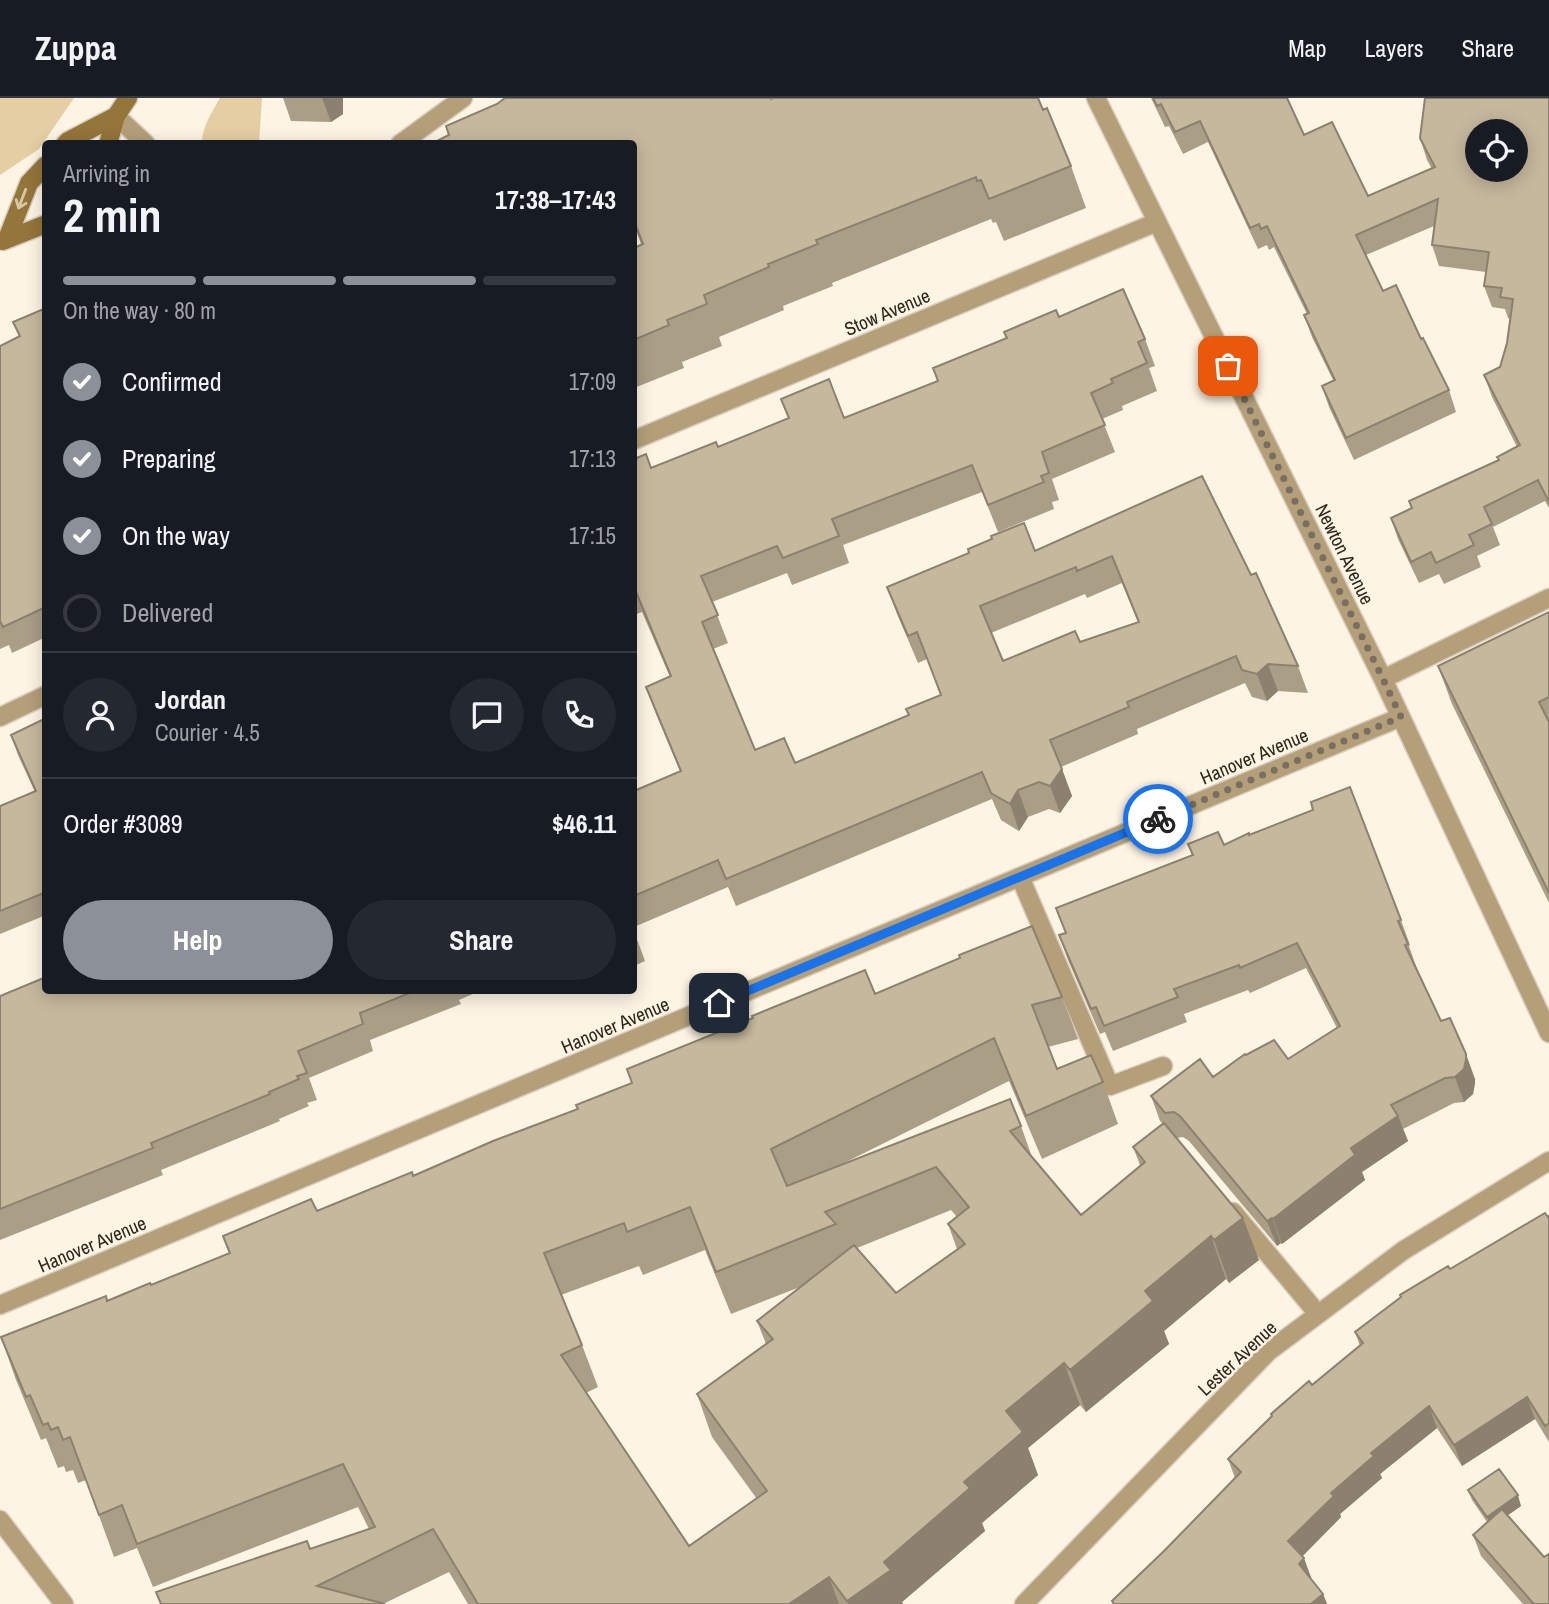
<!DOCTYPE html>
<html lang="en">
<head>
<meta charset="utf-8">
<style>
	:root { --surface:#171b24; --page:#242831; --text:#f1f3f6; --muted:#9ea1a6; --line:#363941; --accent:#8c9099 }
	body { margin:0; font-family:"Archivo Narrow",sans-serif; background:var(--page); color:var(--text); height:100vh; display:flex; flex-direction:column; font-size:26px; white-space:nowrap }
	* { box-sizing:border-box; margin:0 }
	p { font-size:23px; color:var(--muted) }
	.icon { flex:none; width:38px; height:38px; fill:none; stroke:currentColor; stroke-width:2; stroke-linecap:round; stroke-linejoin:round }
	.map { position:relative; flex:1; overflow:hidden }
	.details { position:absolute; left:42px; top:42px; width:595px; height:854px; display:flex; flex-direction:column; background:var(--surface); border-radius:7px; box-shadow:0 4px 18px #0003 }
	.details>* { flex:none }
	.controls { position:absolute; left:1465px; top:21px; display:grid; gap:14px }
	.controls a { display:grid; place-items:center; width:63px; height:63px; border-radius:50%; background:var(--surface); box-shadow:0 4px 18px #0003; font-size:35px }
	.pin { position:absolute; display:grid; place-items:center; width:60px; height:60px; color:#fff; margin:-30px; border-radius:14px; box-shadow:0 4px 10px #0006 }
	.courier { position:absolute; display:grid; place-items:center; width:70px; height:70px; margin:-35px; border:5px solid #1a73e8; border-radius:50%; background:#fff; color:#222; box-shadow:0 2px 9px #0007 }
	.overview em { font-style:normal; font-weight:800 }
	.overview div { display:flex; flex-direction:column-reverse }
	.overview { display:flex; align-items:center; justify-content:space-between; height:119px; padding:0 21px }
	h1 { font-size:46px; font-weight:800; line-height:52px }
	.bar { display:grid; grid-template-columns:repeat(4,1fr); gap:10px 7px; align-content:center; height:84px; padding:0 21px }
	.bar i { height:9px; border-radius:5px; background:var(--line) }
	.bar .selected { background:var(--accent) }
	.bar p { grid-column:span 4 }
	.line { display:flex; align-items:center; gap:18px; padding:0 21px; border-top:2px solid var(--line) }
	.line div { flex:1 }
	.round { display:grid; place-items:center; flex:none; width:74px; height:74px; border-radius:37px; background:var(--page) }
	ol { padding:0 21px; list-style:none }
	li { display:flex; align-items:center; gap:21px; height:77px }
	li p { margin-inline-start:auto }
	li .icon { padding:7px; border-radius:50%; background:var(--accent); color:#fff; stroke-width:4 }
	li:last-child { color:var(--muted) }
	li i { width:38px; height:38px; border:4px solid var(--line); border-radius:50% }
	.action { display:flex; gap:14px; margin-top:auto; padding:14px 21px }
	.action a { flex:1; height:80px; border-radius:42px; background:var(--accent); color:#fff; font-size:28px; font-weight:800; line-height:80px; text-align:center }
	.action a+a { background:var(--page); color:var(--text) }
	header { display:flex; align-items:center; gap:42px; box-sizing:border-box; height:98px; padding:0 35px; background:var(--surface); border-bottom:2px solid var(--line) }
	header strong { font-size:33px }
	nav { display:flex; gap:38px; margin-inline-start:auto; font-size:24px }
	.map>svg:first-child { display:block }
</style>
</head>
<body>
<header>
<strong>Zuppa</strong>
<nav><a>Map</a><a>Layers</a><a>Share</a></nav>
</header>
<div class="map">
<svg width="1549" height="1506" viewBox="0 0 1549 1506">
	<rect width="100%" height="100%" fill="#fdf4e3"/>
	<!-- green -->
	<path fill="#e5cea3" d="M0,0H74L39,51L0,77Z
		M220,0H262L259,45H202C202,29 212,14 220,0Z"/>
	<g fill="none" stroke-linecap="round" stroke-linejoin="round">
		<defs>
			<path id="service" d="M1020,779L1110,988L1163,968
				M1233,1114L1318,1216"/>
			<path id="minor" d="M1096,0L1383,581L1549,935
				M116,18L146,46
				M400,46L463,0
				M634,342L1157,124
				M1383,581L1549,500
				M0,619L46,597
				M0,1207L1401,619
				M0,1422L64,1506
				M1024,1506L1269,1253L1404,1152L1549,1063"/>
			<path id="secondary" d="M65,46L68,43L116,18
				M108,46L116,18L128,0
				M7,141L29,85L46,67
				M3,143L46,126"/>
		</defs>
		<!-- service casing -->
		<use href="#service" stroke="#d8cfbf" stroke-width="21"/>
		<!-- minor casing -->
		<use href="#minor" stroke="#d8cfbf" stroke-width="21"/>
		<!-- secondary casing -->
		<use href="#secondary" stroke="#d8cfbf" stroke-width="21"/>
		<!-- service -->
		<use href="#service" stroke="#b49f79" stroke-width="18"/>
		<!-- minor -->
		<use href="#minor" stroke="#b49f79" stroke-width="18"/>
		<!-- secondary -->
		<use href="#secondary" stroke="#94753a" stroke-width="18"/>
	</g>
	<!-- wall -->
	<path fill="#aa9e87" fill-rule="evenodd" d="M283,0H343V16L331,24L291,23Z
		M1151,0H1287L1304,37L1368,98L1432,71L1427,62L1420,40L1549,0V410L1545,403L1493,429L1500,447L1477,458L1481,469L1444,486L1439,476L1419,485L1398,441L1391,420L1411,410L1498,362L1517,349L1492,299L1484,277L1500,269L1507,245L1510,221L1508,220L1505,211L1492,209L1484,188L1486,174L1439,168L1432,147L1434,128L1366,157L1383,193L1421,241L1449,292L1456,314L1354,362L1329,309L1322,288L1333,282L1312,239L1304,217L1307,216L1274,149L1269,152L1267,147L1258,151L1208,44L1183,56L1169,28L1165,29Z
		M771,1L1043,12L1071,68L1086,110L1004,143L996,124L993,125L991,121L832,185L833,188L783,208L784,212L719,239L722,248L682,264L684,270L634,290V150L641,146L634,127V46Z
		M46,210V539L12,555L9,547L0,551V248L19,239L13,224Z
		M1059,219L1145,241L1155,268L1149,270L1157,293L1122,308L1123,312L1102,321L1115,354L1052,381L1059,402L1052,404L1054,411L998,434L982,394L843,447L849,465L792,487L787,475L712,504L728,545L713,551L755,652L795,665L909,618L941,597L927,561L918,565L897,516L887,489L1035,453L1202,378L1251,477L1298,568L1308,595L1278,593L1267,603L1252,599L1245,585L1137,631L1138,636L1061,669L1072,698L1060,715L1049,711L1028,719L1019,733L1001,722L992,701L736,808L728,789L634,829V693L680,673L656,616L646,589L670,579L642,514L634,517V361L651,370L718,349L788,320L781,301L844,320L938,283ZM1122,485L1138,524L1080,544L1003,563L991,535L1085,496L1087,500Z
		M1549,514V805L1452,606L1438,568Z
		M46,620V817L0,836V708L35,694L18,657L11,637Z
		M1249,737L1401,822L1410,847L1409,848L1417,871L1441,923L1475,981L1473,996L1464,1004L1454,1005L1403,1031L1408,1043L1362,1074L1365,1082L1282,1146L1281,1145L1277,1148L1189,1043L1183,1039L1176,1040L1259,1162L1229,1185L1226,1181L1164,1233L1169,1246L1086,1314L1080,1307L1028,1350L1038,1377L982,1425L985,1433L902,1504L903,1506H468L449,1474L383,1506H161L369,1431L358,1409L153,1489L137,1450L114,1459L86,1382L78,1385L73,1372L66,1374L64,1368L58,1370L46,1340L41,1342L16,1282L1,1239L151,1187L229,1155L223,1138L317,1113L413,1078L578,1011L875,896L1062,899L1078,941L1048,949L1057,971L1103,984L1118,1026L1042,1061L1009,983L836,1069L1021,1028L1032,1059L1081,1117L1140,1067L1133,1049L1163,1026L1160,1023L1151,998L1213,979L1246,957L1288,961L1337,930L1306,870L1250,895L1248,892L1184,916L1187,924L1113,953L1105,934L1100,936L1068,862L1059,837L1065,835L1056,810L1192,757L1188,746L1224,747ZM951,1112L957,1119L948,1126L957,1151L896,1195L857,1150ZM705,1152L731,1216L800,1189L757,1223L766,1246L697,1296L712,1339L757,1401L689,1448L586,1295L598,1289L582,1247L561,1197L639,1168L643,1177Z
		M634,833L645,863L634,868Z
		M46,892H482L459,902L461,906L370,942L373,953L309,980L317,1002L307,1005L309,1008L279,1021L280,1023L161,1072L163,1077L0,1142V898Z
		M1549,1118V1344L1535,1321L1462,1368L1437,1330L1380,1376L1382,1380L1340,1416L1341,1419L1302,1458L1312,1482L1323,1496L1327,1506H1113L1112,1503L1164,1453L1235,1380L1228,1361L1272,1318L1271,1316L1312,1287L1360,1248L1355,1234L1450,1171Z
		M1468,1392L1521,1408L1508,1417L1544,1459L1549,1506H1523L1481,1458L1473,1437L1487,1424L1472,1402Z"/>
	<!-- shaded-wall -->
	<path fill="#8b816e" d="M322,0H343V16L331,24Z
		M1268,566L1278,593L1267,603L1257,576Z
		M1062,671L1072,698L1060,715L1050,688Z
		M1018,692L1028,719L1019,733L1010,706Z
		M1466,956L1475,981V986L1473,996L1464,1004L1455,979Z
		M1398,1018L1408,1043L1362,1074L1365,1082L1282,1146L1273,1121L1351,1050Z
		M1243,1120L1259,1162L1229,1185L1214,1142Z
		M1272,1120L1281,1145L1277,1148L1267,1123Z
		M1211,1138L1226,1181L1164,1233L1169,1246L1086,1314L1070,1272L1145,1193Z
		M1064,1265L1080,1307L1028,1350L1038,1377L982,1425L985,1433L902,1504L903,1506H848L847,1503L884,1464L964,1384L1006,1313Z
		M1527,1299L1535,1321L1462,1368L1454,1347Z
		M1429,1308L1437,1330L1380,1376L1382,1380L1340,1416L1341,1419L1296,1465L1288,1443L1331,1395L1371,1355Z
		M1518,1397L1521,1408L1491,1429L1487,1419Z
		M1304,1460L1312,1482L1299,1466Z
		M829,1479L839,1506H789Z
		M1323,1496L1327,1506H1311Z"/>
	<!-- building -->
	<path fill="#c6b89d" stroke="#8b816e" stroke-width="2" fill-rule="evenodd" d="M505,0H770L771,1L773,0H1038L1043,12L1047,10L1071,68L989,101L981,82L977,83L976,79L816,142L818,146L768,166L769,169L704,197L707,206L667,222L669,227L634,242V150L643,146L634,123V46H431L449,37L446,28L497,6Z
		M1153,0H1287L1304,37L1332,24L1368,98L1435,69L1420,40L1425,0H1549V404L1538,382L1484,409L1492,426L1469,437L1474,447L1436,465L1431,454L1411,464L1391,420L1412,410L1409,403L1499,362L1497,359L1520,347L1484,277L1500,269L1507,245L1513,201L1500,199L1502,190L1484,188L1489,154L1432,147L1438,101L1356,137L1383,193L1396,187L1421,241L1423,240L1449,292L1346,340L1322,288L1335,282L1304,217L1309,215L1267,128L1261,131L1259,126L1250,130L1200,23L1175,34L1161,6L1157,8ZM1477,33H1516V72H1477Z
		M1123,191L1145,241L1138,244L1147,265L1111,281L1113,285L1091,295L1105,327L1042,354L1049,375L1041,378L1044,384L988,407L972,367L832,421L839,438L783,460L777,448L701,478L718,517L702,524L755,652L784,640L795,665L909,617L906,611L941,597L917,534L908,538L887,489L969,455L968,451L992,441L991,438L1024,425L1035,453L1202,378L1251,477L1256,475L1298,568L1268,566L1257,576L1242,572L1236,558L1127,604L1129,609L1050,642L1062,671L1050,688L1039,684L1018,692L1010,706L991,695L982,674L726,781L718,762L634,798V693L681,673L646,589L671,578L634,489V361L646,356L651,370L716,344L718,349L789,320L781,301L829,281L844,320L938,283L933,270L1007,240L1004,234L1056,212L1059,219ZM1112,458L1139,524L1080,544L1075,533L1003,563L980,508L1076,469L1077,473Z
		M46,210V509L3,529L0,523V248L20,238L13,224Z
		M1549,514V599L1539,604L1549,624V795L1438,568Z
		M46,620V794L0,813V708L36,693L11,637Z
		M1350,689L1401,822L1398,823L1408,846L1405,847L1441,923L1450,920L1466,956V961L1464,971L1455,979L1445,980L1391,1007L1398,1018L1351,1050L1355,1057L1273,1121L1272,1120L1267,1123L1180,1018L1174,1014L1165,1015L1151,998L1200,961L1213,979L1245,956L1246,957L1274,942L1288,961L1340,928L1297,845L1240,870L1239,867L1174,891L1178,899L1104,928L1096,909L1091,911L1059,837L1066,835L1056,810L1193,757L1188,746L1218,734L1224,747L1249,735V737L1313,712L1311,704Z
		M1032,828L1062,899L1032,907L1057,971L1091,957L1103,984L1026,1018L994,940L771,1051L787,1088L1010,1001L1021,1028L1010,1033L1081,1117L1145,1064L1133,1049L1164,1025L1243,1120L1214,1142L1211,1138L1145,1193L1153,1203L1070,1272L1064,1265L1006,1313L1023,1334L964,1384L970,1390L884,1464L891,1472L847,1503L829,1479L789,1506H478L433,1431L317,1488L385,1506H161L156,1494L307,1443L310,1451L375,1429L343,1366L137,1446L122,1407L99,1417L70,1339L63,1342L58,1329L51,1332L48,1325L43,1327L30,1297L26,1299L1,1239L106,1198L107,1203L150,1185L151,1187L230,1155L223,1138L311,1101L317,1113L412,1074L413,1078L493,1043L578,1011L576,1007L632,985L627,971L753,920L752,918L865,872L875,896L960,860L959,857ZM936,1069L969,1109L948,1126L965,1146L896,1195L854,1147L757,1223L773,1241L697,1296L767,1393L689,1448L561,1257L582,1247L544,1155L624,1125L627,1134L690,1109L716,1174L836,1126L825,1114Z
		M46,879V892H417L360,915L363,926L298,953L307,975L297,978L299,981L269,994L270,996L151,1045L153,1050L0,1111V898Z
		M1545,1115L1548,1119L1549,1118V1325L1545,1328L1527,1299L1454,1347L1429,1308L1371,1355L1374,1358L1331,1395L1334,1398L1288,1443L1304,1460L1299,1466L1323,1496L1311,1506H1114L1112,1503L1164,1453L1241,1374L1228,1361L1272,1318L1271,1316L1309,1283L1312,1287L1363,1245L1355,1234L1401,1199L1400,1197L1448,1168L1450,1171Z
		M1499,1371L1518,1397L1487,1419L1468,1392Z
		M1502,1411L1544,1459L1549,1456V1506H1532L1533,1505L1473,1437Z"/>
	<!-- one-way arrows -->
	<defs><path id="oneway-shaft" d="M-6 0H5M1.5-3L5.5 0L1.5 3" fill="none" stroke-width="1.6" stroke-linecap="round" stroke-linejoin="round" transform="scale(1.75)"/></defs>
	<use stroke="#d8c8a8" href="#oneway-shaft" transform="translate(22 101) rotate(111)"/>
	<g fill="none" stroke-linecap="round" stroke-linejoin="round">
		<!-- done -->
		<path stroke="#766f62" stroke-width="7" stroke-dasharray="0 12.6" d="M1158,721L1401,619L1383,581L1228,268"/>
		<!-- route -->
		<path stroke="#1a73e8" stroke-width="9" d="M719,905L1158,721"/>
	</g>
	<g text-anchor="middle" dominant-baseline="central" stroke-width="5" stroke-linejoin="round" paint-order="stroke">
		<!-- street labels -->
		<g font-size="19" fill="#2d271d" stroke="#fdf4e3">
			<text transform="translate(887 214) rotate(-23)">Stow Avenue</text>
			<text transform="translate(1345 456) rotate(64)">Newton Avenue</text>
			<text transform="translate(1254 658) rotate(-23)">Hanover Avenue</text>
			<text transform="translate(615 927) rotate(-23)">Hanover Avenue</text>
			<text transform="translate(92 1146) rotate(-23)">Hanover Avenue</text>
			<text transform="translate(1237 1260) rotate(-43)">Lester Avenue</text>
		</g>
	</g>
</svg>
<div class="controls">
<a><svg class="icon" aria-label="locate" viewBox="0 0 24 24"><circle cx="12" cy="12" r="6"/><path d="M12 2v4M12 18v4M2 12h4M18 12h4"/></svg></a>
</div>
<div class="pin" style="left:1228px;top:268px;background:#ea580c"><svg class="icon" aria-label="bag" viewBox="0 0 24 24"><path d="M5 8h14l-1 12H6zM9 8a3 3 0 0 1 6 0"/></svg></div>
<div class="pin" style="left:719px;top:905px;background:#1f2937"><svg class="icon" aria-label="home" viewBox="0 0 24 24"><path d="M3 11l9-7 9 7M6 9v11h12V9"/></svg></div>
<div class="courier" style="left:1158px;top:721px"><svg class="icon" aria-label="bike" viewBox="0 0 24 24"><circle cx="6" cy="16" r="4"/><circle cx="18" cy="16" r="4"/><path d="M6 16l4-8h5l3 8M10 8l3 8H6M13 5h3"/></svg></div>
<section class="details">
<div class="overview"><div><h1>2 min</h1><p>Arriving in</p></div><em>17:38–17:43</em></div>
<div class="bar"><i class="selected"></i><i class="selected"></i><i class="selected"></i><i></i><p>On the way · 80 m</p></div>
<ol>
<li><svg class="icon" aria-label="check" viewBox="0 0 24 24"><path d="M5 12l5 5 9-10"/></svg>Confirmed<p>17:09</p></li>
<li><svg class="icon" aria-label="check" viewBox="0 0 24 24"><path d="M5 12l5 5 9-10"/></svg>Preparing<p>17:13</p></li>
<li><svg class="icon" aria-label="check" viewBox="0 0 24 24"><path d="M5 12l5 5 9-10"/></svg>On the way<p>17:15</p></li>
<li><i></i>Delivered</li>
</ol>
<div class="line" style="height:126px"><a class="round"><svg class="icon" aria-label="person" viewBox="0 0 24 24"><circle cx="12" cy="8" r="4"/><path d="M4 21q1-7 8-7t8 7"/></svg></a><div><b>Jordan</b><p>Courier · 4.5</p></div><a class="round"><svg class="icon" aria-label="chat" viewBox="0 0 24 24"><path d="M4 5h16v11H9l-5 4z"/></svg></a><a class="round"><svg class="icon" aria-label="phone" viewBox="0 0 24 24"><path d="M5 4h4l2 5-3 2q2 4 5 5l2-3 5 2v4C11 20 4 13 5 4z"/></svg></a></div>
<div class="line" style="height:91px"><div>Order #3089</div><b>$46.11</b></div>
<div class="action"><a>Help</a><a>Share</a></div>
</section>
</div>
</body>
</html>
